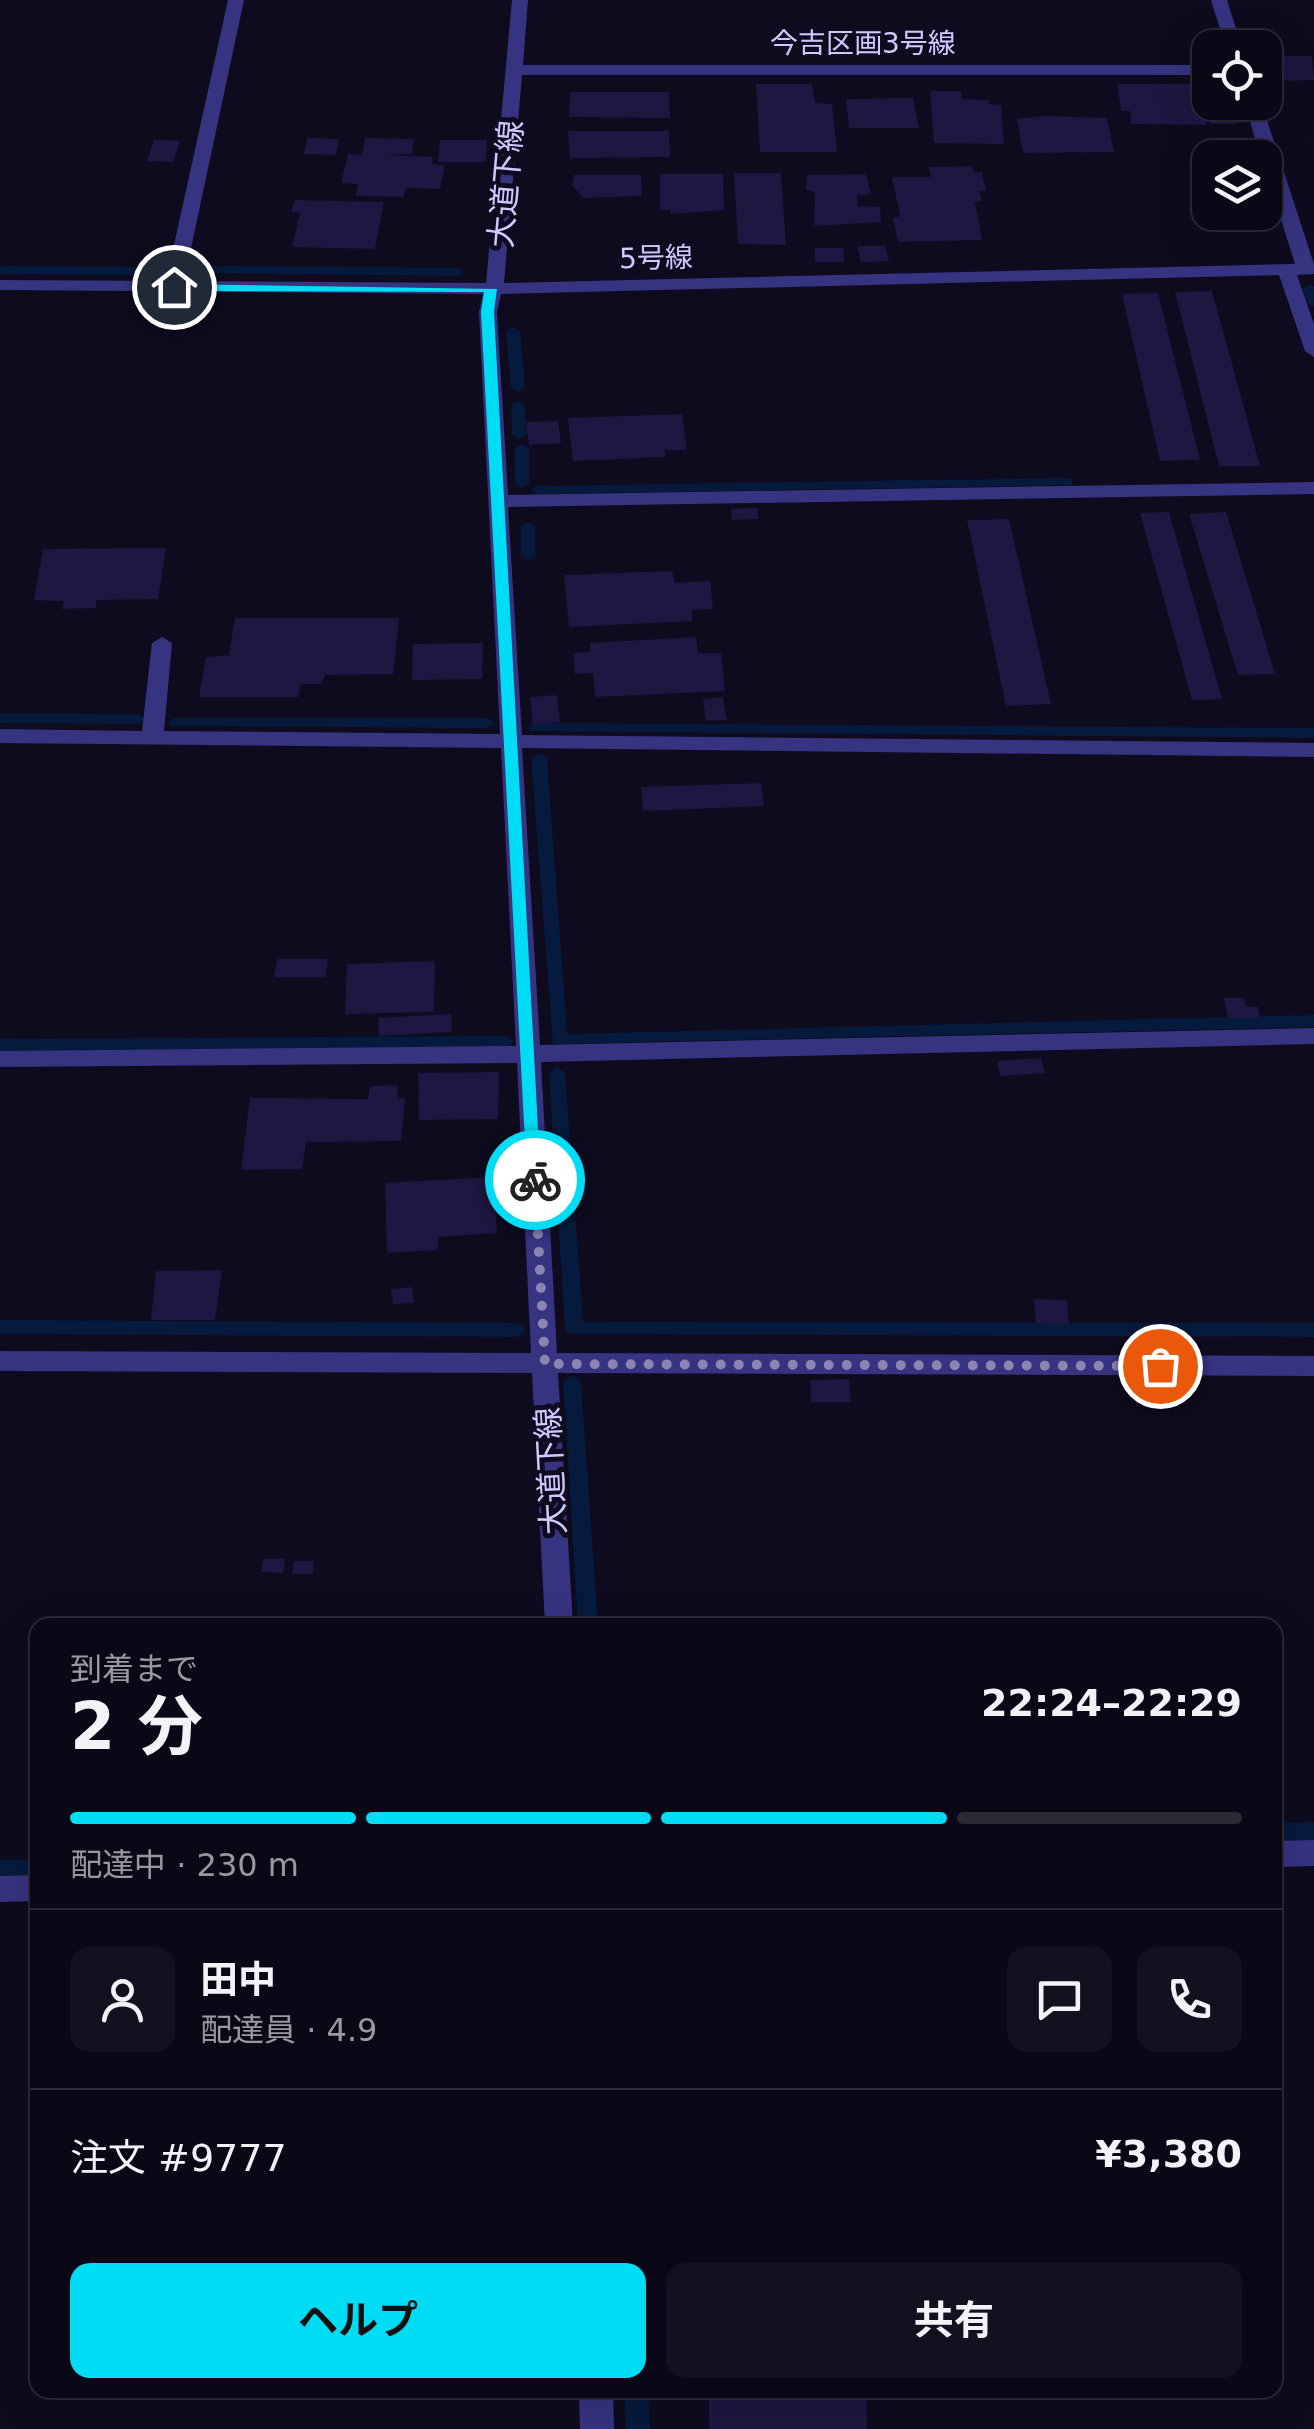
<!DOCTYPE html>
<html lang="ja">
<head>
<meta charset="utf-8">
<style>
	:root { --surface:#0a0817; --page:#131120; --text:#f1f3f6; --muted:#999aa1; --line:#2a2936; --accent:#00dcf4 }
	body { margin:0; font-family:"DejaVu Sans","Noto Sans JP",sans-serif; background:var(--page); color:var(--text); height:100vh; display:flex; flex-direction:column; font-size:38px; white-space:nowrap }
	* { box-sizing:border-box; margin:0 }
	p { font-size:32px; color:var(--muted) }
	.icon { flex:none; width:55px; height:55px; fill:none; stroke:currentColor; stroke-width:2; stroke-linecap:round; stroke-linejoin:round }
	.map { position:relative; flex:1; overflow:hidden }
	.sheet { position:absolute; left:30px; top:1618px; width:1252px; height:780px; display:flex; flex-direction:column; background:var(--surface); border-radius:20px; box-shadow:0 10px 40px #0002,0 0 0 2px var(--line) }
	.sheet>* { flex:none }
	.tools { position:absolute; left:1192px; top:30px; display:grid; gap:20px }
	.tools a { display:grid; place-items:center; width:90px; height:90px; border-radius:20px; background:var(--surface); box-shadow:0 10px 40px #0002,0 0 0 2px var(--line); font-size:50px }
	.pin { position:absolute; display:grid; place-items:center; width:85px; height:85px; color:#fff; margin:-42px; border:5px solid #fff; border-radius:50%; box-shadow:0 2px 10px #0007 }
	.courier { position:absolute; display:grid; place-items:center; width:100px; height:100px; margin:-50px; border:8px solid #00dcf4; border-radius:50%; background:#fff; color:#222; box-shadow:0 2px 12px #0007 }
	.headline em { font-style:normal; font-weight:700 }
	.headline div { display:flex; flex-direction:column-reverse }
	.headline { display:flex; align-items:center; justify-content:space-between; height:170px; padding:0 40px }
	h1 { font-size:65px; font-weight:700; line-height:75px }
	.bar { display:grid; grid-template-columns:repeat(4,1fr); gap:15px 10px; align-content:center; height:120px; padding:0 40px }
	.bar i { height:12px; border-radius:8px; background:var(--line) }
	.bar .selected { background:var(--accent) }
	.bar p { grid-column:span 4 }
	.line { display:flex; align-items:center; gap:25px; padding:0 40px; border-top:2px solid var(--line) }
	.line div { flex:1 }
	.round { display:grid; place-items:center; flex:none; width:105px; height:105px; border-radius:20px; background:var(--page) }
	.cta { display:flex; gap:20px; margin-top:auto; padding:20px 40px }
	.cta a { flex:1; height:115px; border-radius:20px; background:var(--accent); color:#111; font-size:40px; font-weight:700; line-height:115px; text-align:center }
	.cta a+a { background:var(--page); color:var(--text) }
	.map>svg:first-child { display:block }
</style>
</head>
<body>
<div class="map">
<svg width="1314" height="2429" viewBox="0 0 1314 2429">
	<rect width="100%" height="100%" fill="#0e0b1f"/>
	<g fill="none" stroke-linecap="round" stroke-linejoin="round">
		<!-- stream -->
		<path fill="#061a3d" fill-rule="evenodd" d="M0,266L140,267L146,271L140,275L0,274Z
			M210,266L458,268L464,272L458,276L206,273V267Z
			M1309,284L1314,286V307L1308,303L1303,288Z
			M513,327L520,331L525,388L518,392L511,388L506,331Z
			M518,401L525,405L526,435L519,439L512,435L511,405Z
			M522,444L529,448V484L522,488L515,484V448Z
			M1067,478L1072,479V485L537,494L530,490L537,486Z
			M528,522L535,526V556L528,560L521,556V526Z
			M0,713L139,714L146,719L139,724L0,723Z
			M176,718H487L495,723L487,728L171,726L168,723L171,720Z
			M536,723L1314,728V738L531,731L528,728Z
			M539,753L547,758L567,1034L1314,1015V1027L553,1044L531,758Z
			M506,1036L514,1042L506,1048L0,1051V1039Z
			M557,1067L565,1073L583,1322L1314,1323V1337L568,1334L565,1329L549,1073Z
			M0,1320L516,1323L522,1325L525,1330L522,1335L516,1337L0,1334Z
			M572,1376L578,1378L581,1383L598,1625H578L563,1383L566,1378Z
			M1314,1822V1840L1275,1841V1823Z
			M38,1859V1877L0,1878V1860Z
			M624,2390H648L650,2429H626Z"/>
	</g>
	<!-- building -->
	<path fill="#1f1641" d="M1265,56H1312L1314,80L1269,81Z
		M756,84H812L815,103L832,104L837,152H760Z
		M1117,84H1197L1207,125L1131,124L1130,111H1121Z
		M930,91H961L962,99L989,100V104L1001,105L1004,144L934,143Z
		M570,92H669L670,118L569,117Z
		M913,98L919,128H849L846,99Z
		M1205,106H1232L1238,124H1211Z
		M1044,116L1107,118L1114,152L1023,153L1017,119Z
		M568,131H669L670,157L570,158Z
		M307,138L339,139L336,155L304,154Z
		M365,138L414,139L412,154L384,155L433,157L432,164L445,165L440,189L406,188L403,197L356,196L358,184L341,183L348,154L362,155Z
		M154,140L180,141L173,162L147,161Z
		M440,140H487L486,162H438Z
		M972,166L974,173L982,172L986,191H979L982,201L975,202L982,240L898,242L893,218L900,216L892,177H931L929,167Z
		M734,173H781L786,245L738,244Z
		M660,174H723L724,210L671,214V210H660Z
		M866,174L871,194L857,195L858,206L880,207L881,222L814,226L815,192L806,190L807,175Z
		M574,175H641L642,196L583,198L572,185Z
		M295,200L384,202L375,249L292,247L300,213L291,212Z
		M857,246H885L889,261L861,262Z
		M815,248H843L844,262H815Z
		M1212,291L1260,466H1219L1175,292Z
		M1158,293L1200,460L1160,461L1122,294Z
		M682,414L687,450H665V457L573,461L568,418Z
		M558,421L561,443L529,445L526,422Z
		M757,508L759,519L732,520L731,509Z
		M1169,512L1222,699L1192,700L1140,513Z
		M1226,512L1275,674L1238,675L1189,514Z
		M1009,519L1051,704L1006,706L967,520Z
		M166,548L158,599L96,600V608L62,609L64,601L34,600L43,549Z
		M672,571L675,583L710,581L713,609L692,610V621L569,627L564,575Z
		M235,618H399L393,674L325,675L321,684H301L298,697H199L206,657L229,655Z
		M696,637L698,653H721L725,691L595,697L593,673L575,674L573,653L590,652V643Z
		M483,643L482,679L412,680L413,644Z
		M557,695L560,722L533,725L530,697Z
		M723,697L727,720L706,721L703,699Z
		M761,783L764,806L643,811L641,787Z
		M277,959H328L326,977H274Z
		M435,961L434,1012L345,1014L347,964Z
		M1224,998H1244L1246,1007H1258L1260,1018H1228Z
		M451,1014L452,1032L379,1036L378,1018Z
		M1041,1058L1045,1073L1000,1076L997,1061Z
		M499,1072L498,1119L419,1120L418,1073Z
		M397,1085L398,1098L405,1099L401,1141L306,1142L302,1169L241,1170L250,1098L368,1099L370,1086Z
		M493,1177L497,1233L438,1237V1250L387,1253L385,1183Z
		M222,1270L215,1320H151L156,1271Z
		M412,1287L414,1303L393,1304L391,1289Z
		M1034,1299L1067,1300L1069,1325L1036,1324Z
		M849,1379L851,1402H811L810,1380Z
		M263,1559H285L283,1573L261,1572Z
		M294,1561H314L313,1574H292Z
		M709,2390H866L867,2429H709Z"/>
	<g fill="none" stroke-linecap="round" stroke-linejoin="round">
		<!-- minor -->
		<path fill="#363381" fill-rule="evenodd" d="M228,0H244L184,281L486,283L512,0H528L523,65H1210V75H522L504,283L1295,264L1265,169V158H1261L1244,102H1261L1314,264V274L1297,275L1314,324V357L1305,351L1279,275L501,294L497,312L508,495L1314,482V494L508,507L522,735L1314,743V757L522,748L540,1045L1314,1028V1044L541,1062L557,1353L1314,1356V1376L558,1373L573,1625H545L532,1373L0,1371V1351L531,1353L517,1063L0,1067V1051L516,1046L501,748L0,743V729L142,731L152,643L162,637L172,643L164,731L500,734L479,312L483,294L0,290V280L166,281Z
			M1211,0H1227L1242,48H1226Z
			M1314,1840V1866L1275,1867V1841Z
			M38,1875V1901L0,1902V1876Z
			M579,2390H613L614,2429H580Z"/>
	</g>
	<!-- route -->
	<path fill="#00dcf4" d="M170,284L497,289L494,312L541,1184L527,1180L481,312L484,292L174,291Z"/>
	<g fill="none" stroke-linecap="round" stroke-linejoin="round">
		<!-- done -->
		<path stroke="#8b86b1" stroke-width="10" stroke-dasharray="0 18" d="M535,1180L545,1364L1160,1366"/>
	</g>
	<g text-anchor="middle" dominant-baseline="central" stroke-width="10" stroke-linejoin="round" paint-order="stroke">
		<!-- far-street labels -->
		<g font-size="28" fill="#cfc9ff" stroke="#0e0b1f">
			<text x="863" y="43">今吉区画3号線</text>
			<text transform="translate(656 258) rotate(-1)">5号線</text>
		</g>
		<!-- street labels -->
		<g font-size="32" fill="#cfc9ff" stroke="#0e0b1f">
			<text transform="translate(506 184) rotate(-85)">大道下線</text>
			<text transform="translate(551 1471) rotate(-93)">大道下線</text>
		</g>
	</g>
</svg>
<div class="tools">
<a><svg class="icon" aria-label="locate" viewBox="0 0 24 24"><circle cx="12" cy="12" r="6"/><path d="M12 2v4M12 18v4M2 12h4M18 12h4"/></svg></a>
<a><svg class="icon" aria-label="layers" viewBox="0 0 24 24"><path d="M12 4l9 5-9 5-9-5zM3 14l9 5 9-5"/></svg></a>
</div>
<div class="pin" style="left:1160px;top:1366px;background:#ea580c"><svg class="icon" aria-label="bag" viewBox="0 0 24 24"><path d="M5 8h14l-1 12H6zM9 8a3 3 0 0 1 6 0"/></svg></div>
<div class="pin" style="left:174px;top:287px;background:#1f2937"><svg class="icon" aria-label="home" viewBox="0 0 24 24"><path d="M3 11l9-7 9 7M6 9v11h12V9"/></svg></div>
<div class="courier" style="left:535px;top:1180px"><svg class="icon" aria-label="bike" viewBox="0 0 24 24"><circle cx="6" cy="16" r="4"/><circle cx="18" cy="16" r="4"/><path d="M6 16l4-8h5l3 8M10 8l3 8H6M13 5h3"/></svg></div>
<section class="sheet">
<div class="headline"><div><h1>2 分</h1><p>到着まで</p></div><em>22:24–22:29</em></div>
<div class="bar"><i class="selected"></i><i class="selected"></i><i class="selected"></i><i></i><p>配達中 · 230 m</p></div>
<div class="line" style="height:180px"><a class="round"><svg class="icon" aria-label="person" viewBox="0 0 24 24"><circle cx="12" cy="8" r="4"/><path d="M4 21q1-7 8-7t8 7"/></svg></a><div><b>田中</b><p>配達員 · 4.9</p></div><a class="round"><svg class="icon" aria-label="chat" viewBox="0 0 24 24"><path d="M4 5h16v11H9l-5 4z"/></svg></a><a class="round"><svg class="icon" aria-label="phone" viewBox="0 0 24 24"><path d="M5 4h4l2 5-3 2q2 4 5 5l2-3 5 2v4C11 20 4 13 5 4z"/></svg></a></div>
<div class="line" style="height:130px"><div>注文 #9777</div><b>¥3,380</b></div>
<div class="cta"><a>ヘルプ</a><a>共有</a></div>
</section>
</div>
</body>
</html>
